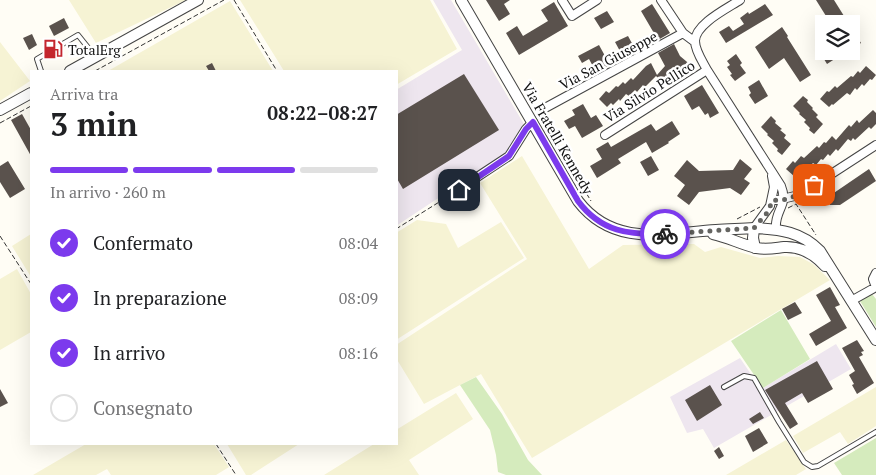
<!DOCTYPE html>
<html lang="it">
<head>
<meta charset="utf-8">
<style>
	:root { --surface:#fff; --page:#f6f6f6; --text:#202124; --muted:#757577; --line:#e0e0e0; --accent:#7c3aed }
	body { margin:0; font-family:"PT Serif",serif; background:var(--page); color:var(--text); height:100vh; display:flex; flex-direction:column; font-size:19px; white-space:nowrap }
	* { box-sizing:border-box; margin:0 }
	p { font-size:16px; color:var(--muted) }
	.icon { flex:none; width:28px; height:28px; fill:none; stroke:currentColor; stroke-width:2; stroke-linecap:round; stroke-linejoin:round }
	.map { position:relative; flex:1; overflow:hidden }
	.side { position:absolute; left:30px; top:70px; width:368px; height:375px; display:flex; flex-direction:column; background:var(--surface); border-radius:0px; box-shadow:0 5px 20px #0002 }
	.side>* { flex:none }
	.controls { position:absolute; left:815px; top:15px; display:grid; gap:10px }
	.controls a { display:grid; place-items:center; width:45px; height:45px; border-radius:0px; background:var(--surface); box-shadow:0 5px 20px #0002; font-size:25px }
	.pin { position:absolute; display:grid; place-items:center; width:42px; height:42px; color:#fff; margin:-21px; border-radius:10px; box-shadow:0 2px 8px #0006 }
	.courier { position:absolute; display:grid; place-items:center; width:50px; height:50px; margin:-25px; border:4px solid #7c3aed; border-radius:50%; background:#fff; color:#222; box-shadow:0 1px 6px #0007 }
	.summary em { font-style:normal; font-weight:600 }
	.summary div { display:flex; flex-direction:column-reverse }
	.summary { display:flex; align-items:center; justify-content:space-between; height:85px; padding:0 20px }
	h1 { font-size:32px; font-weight:600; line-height:38px }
	.bar { display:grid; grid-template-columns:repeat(4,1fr); gap:8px 5px; align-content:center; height:60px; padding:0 20px }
	.bar i { height:6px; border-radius:4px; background:var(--line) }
	.bar .active { background:var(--accent) }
	.bar p { grid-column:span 4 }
	ol { padding:0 20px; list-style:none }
	li { display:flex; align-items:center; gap:15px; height:55px }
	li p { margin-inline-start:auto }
	li .icon { padding:5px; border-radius:50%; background:var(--accent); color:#fff; stroke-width:4 }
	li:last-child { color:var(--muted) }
	li i { width:28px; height:28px; border:2px solid var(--line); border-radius:50% }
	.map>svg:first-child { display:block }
</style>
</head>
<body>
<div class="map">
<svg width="876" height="475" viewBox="0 0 876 475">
	<rect width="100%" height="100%" fill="#fffdf5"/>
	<!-- industrial -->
	<path fill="#eee6ef" d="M433,0H451L525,126L505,154L396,226V90L462,50Z
		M836,344L851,369L714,448L703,429L687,433L670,397L740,358L761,389Z"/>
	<!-- farmland -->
	<path fill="#f6f3d4" d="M69,0H186L96,43Z
		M240,0H430L457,49L396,85V71H284Z
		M230,1L273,71H108Z
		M0,42L30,81L0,101Z
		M522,156L589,269L623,245L694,244L705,252L721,247L760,258L778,256L800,257L813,264L830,280L532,458L481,374L424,404L396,358V345L527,259L480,183Z
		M417,220L446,224L458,248L501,222L524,258L396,340V233Z
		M31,234V277L12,246Z
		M17,269L31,294V332L0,350V279Z
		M876,387V426L848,444L840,432L803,453L793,436Z
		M456,393L473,419L409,460L419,475H324L374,444H396V430Z
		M786,440L806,469L796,475H726Z
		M86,444H214L229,467L216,475H111L107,469L96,475H33Z
		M227,444H299L251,475H246Z"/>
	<!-- green -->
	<path fill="#d5ebbd" d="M872,294L876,299V327L860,301Z
		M781,310L810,359L763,388L731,341Z
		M476,377L502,414L528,460L542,475H506L498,472L496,455L490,430L460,385Z
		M876,438V475H842L834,463Z"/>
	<!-- building -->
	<path fill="#5a524d" d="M486,0H510L504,4L510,14L499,21Z
		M816,0H834L849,24H831Z
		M554,2L568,26L519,55L506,33L517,26L523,36L548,21L541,10Z
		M652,4L670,33L658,40L641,11Z
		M765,4L773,15L726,43L719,32L729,26L733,31L744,24L740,18L748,12L749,14Z
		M607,11L614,22L601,29L594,18Z
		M64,18L69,28L54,36L49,26Z
		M782,27L788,36L787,37L811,75L800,82L784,58L769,69L755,47Z
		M851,27L861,43L851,49Z
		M32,34L37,45L29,50L23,38Z
		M628,36L634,47L621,53L615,42Z
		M674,44L680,56L693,67L687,73L685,71L678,78L675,76L669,82L666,80L663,83L656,76L645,87L643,85L637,92L635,90L629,96L626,94L620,101L619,99L613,105L611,103L607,107L599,99L606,91L609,93L616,86L618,87L623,82L625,84L631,78L633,80L646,66L651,63L657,75L665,66L658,53Z
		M599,45L610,65L596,72L589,59L582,63L578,56Z
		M819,51H847L827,64Z
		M736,54L742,63L740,65L746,73L735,81L730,75L732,74L727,67L730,65L727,61Z
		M212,63L216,71H209L206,66Z
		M866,66L876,75L872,80L870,79L864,86L862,84L857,90L855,88L850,95L847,93L833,105L832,104L829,107L820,99L827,91L829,92L835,86L837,88L851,76L853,77L858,71L860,73Z
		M464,74L499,130L403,189L396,177V115Z
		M759,80L768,96L755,104L749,95L751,93L748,87Z
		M702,85L719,113L710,118L708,113L705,115L699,106L692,110L684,96Z
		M803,96L808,100L807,102L813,108L812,109L818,115L816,117L823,124L814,134L809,130L810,128L804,122L806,120L799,114L800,113L793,106Z
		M583,104L591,118L596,115L603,126L582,138L575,126L569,129L564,121L575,115L572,110Z
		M873,110L876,113V124L871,129L869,127L855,140L853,138L851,141L848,139L838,151L836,149L830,156L828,154L823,160L821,159L816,165L813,163L800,176L798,174L795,177L786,169L793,161L795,163L801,156L804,158L817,146L819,148L824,142L826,143L832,136L836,140L849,125L851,127L857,120L859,123Z
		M22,114L31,130V156L11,120Z
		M771,116L776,121L775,123L782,129L780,130L786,135L784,138L791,144L782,155L777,151L778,149L772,143L774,141L767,135L768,134L761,127Z
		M672,121L680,134L668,142L669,143L652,153L646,142L618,159L621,163L597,178L590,166L602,159L596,149L608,142L611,147L651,124L656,131Z
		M651,156L659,170L648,176L640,162Z
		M740,159L752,169L744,179L750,183L741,195L730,188L699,192L689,205L677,196L685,185L674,176L687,160L699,171L733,170Z
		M8,161L25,189L10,198L0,182V166Z
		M869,169L876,181L840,205H830L825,199Z
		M830,287L840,305L835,307L847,328L816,346L809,334L831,321L816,295Z
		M795,302L802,313L788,320L782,309Z
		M857,340L864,351L861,352L863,355L859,357L874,383L857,394L852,385L854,384L849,375L855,371L842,348Z
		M817,361L833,389L808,403L802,393L785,403L798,424L790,429L765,390Z
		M710,385L722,405L697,421L685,400Z
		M0,389L8,403L0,407Z
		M760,412L764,418L753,424L749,419Z
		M759,428L768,443L753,452L745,436Z
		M719,447L724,456L719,459L714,451Z"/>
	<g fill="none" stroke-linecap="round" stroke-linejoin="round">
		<defs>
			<path id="service" d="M41,71L37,59L78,35L94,55
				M724,387L744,376L754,378L779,422L804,462L812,467L818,466L876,432"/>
			<path id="minor" d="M562,0L572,16L597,0
				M661,0L683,33L695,42
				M740,0C728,8 695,24 695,41C695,51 703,62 707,70L781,186C789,206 774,210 776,229
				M545,108L683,33
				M605,135L707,70
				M459,189L509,156L526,129L533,122
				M773,200H778L799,195L876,145
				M754,228L770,206L774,187L772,176
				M876,273L873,279L876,287
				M851,301L876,287"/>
			<path id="tertiary" d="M461,0L578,201C614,248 666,233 716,230C729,229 742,229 754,228
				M70,71L198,0
				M0,110L31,93
				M713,234C728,237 742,245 757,248C767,250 775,248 784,247C801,246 814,254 825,266
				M755,248L753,238L754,228C780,229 802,232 820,251L876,340"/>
		</defs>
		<!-- service casing -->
		<use href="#service" stroke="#444" stroke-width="6"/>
		<!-- minor casing -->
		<use href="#minor" stroke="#444" stroke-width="10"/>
		<!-- tertiary casing -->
		<use href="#tertiary" stroke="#444" stroke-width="12"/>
		<!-- path -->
		<path stroke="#333" stroke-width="1" stroke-dasharray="5 2.5" stroke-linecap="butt" d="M234,0L277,71
			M95,71L224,0
			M0,123L31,106
			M544,123L591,201
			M788,208L796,204L816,235
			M737,219L760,207
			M650,225L678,224
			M396,229L452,194
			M0,236L31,284
			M216,444L236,475"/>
		<!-- service -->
		<use href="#service" stroke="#fff" stroke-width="4"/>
		<!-- minor -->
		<use href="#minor" stroke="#fff" stroke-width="8"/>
		<!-- tertiary -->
		<use href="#tertiary" stroke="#fff" stroke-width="10"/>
	</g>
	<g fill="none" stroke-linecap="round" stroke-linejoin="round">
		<!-- done -->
		<path stroke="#646461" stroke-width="5" stroke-dasharray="0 9" d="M665,234L754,228L767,213L773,200C788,202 802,193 814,185"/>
		<!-- route -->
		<path stroke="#7c3aed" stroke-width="6" d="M459,190L509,156L526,129L533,122L578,201C601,232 629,235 665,234"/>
	</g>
	<!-- icons -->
	<defs>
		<symbol id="fuel-bare" viewBox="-9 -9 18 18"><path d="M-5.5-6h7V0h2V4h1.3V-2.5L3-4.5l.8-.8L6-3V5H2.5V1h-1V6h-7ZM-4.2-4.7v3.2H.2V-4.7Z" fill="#c4262e" stroke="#fff" stroke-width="2.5" paint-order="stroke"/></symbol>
	</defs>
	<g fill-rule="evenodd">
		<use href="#fuel-bare" x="39" y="35" width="28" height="28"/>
	</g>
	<g text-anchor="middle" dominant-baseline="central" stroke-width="5" stroke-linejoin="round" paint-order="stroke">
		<!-- poi labels -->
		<g font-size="14" fill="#111" stroke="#fff" text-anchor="start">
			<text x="68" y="49">TotalErg</text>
		</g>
		<!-- street labels -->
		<g font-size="14" fill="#111" stroke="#fff">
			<text transform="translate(608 60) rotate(-28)">Via San Giuseppe</text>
			<text transform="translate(649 91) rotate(-32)">Via Silvio Pellico</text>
			<text transform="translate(558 138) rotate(60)">Via Fratelli Kennedy</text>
		</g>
	</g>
</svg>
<div class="controls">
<a><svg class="icon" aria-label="layers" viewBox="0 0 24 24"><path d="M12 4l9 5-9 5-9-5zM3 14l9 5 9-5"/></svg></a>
</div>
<div class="pin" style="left:814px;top:185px;background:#ea580c"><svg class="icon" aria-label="bag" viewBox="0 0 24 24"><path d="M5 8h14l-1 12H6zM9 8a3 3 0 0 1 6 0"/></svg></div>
<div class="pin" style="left:459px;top:190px;background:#1f2937"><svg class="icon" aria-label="home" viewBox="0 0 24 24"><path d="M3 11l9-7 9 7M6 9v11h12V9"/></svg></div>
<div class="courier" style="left:665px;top:234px"><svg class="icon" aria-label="bike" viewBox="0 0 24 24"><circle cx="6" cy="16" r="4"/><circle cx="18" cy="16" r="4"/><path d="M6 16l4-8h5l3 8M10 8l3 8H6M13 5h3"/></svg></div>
<section class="side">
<div class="summary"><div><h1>3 min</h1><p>Arriva tra</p></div><em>08:22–08:27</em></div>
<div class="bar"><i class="active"></i><i class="active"></i><i class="active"></i><i></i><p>In arrivo · 260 m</p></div>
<ol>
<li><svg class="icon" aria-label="check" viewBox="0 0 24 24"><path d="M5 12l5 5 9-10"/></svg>Confermato<p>08:04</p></li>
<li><svg class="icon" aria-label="check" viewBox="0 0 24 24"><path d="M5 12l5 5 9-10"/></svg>In preparazione<p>08:09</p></li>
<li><svg class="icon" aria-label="check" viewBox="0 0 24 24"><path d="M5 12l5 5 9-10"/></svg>In arrivo<p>08:16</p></li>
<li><i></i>Consegnato</li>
</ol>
</section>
</div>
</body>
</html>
